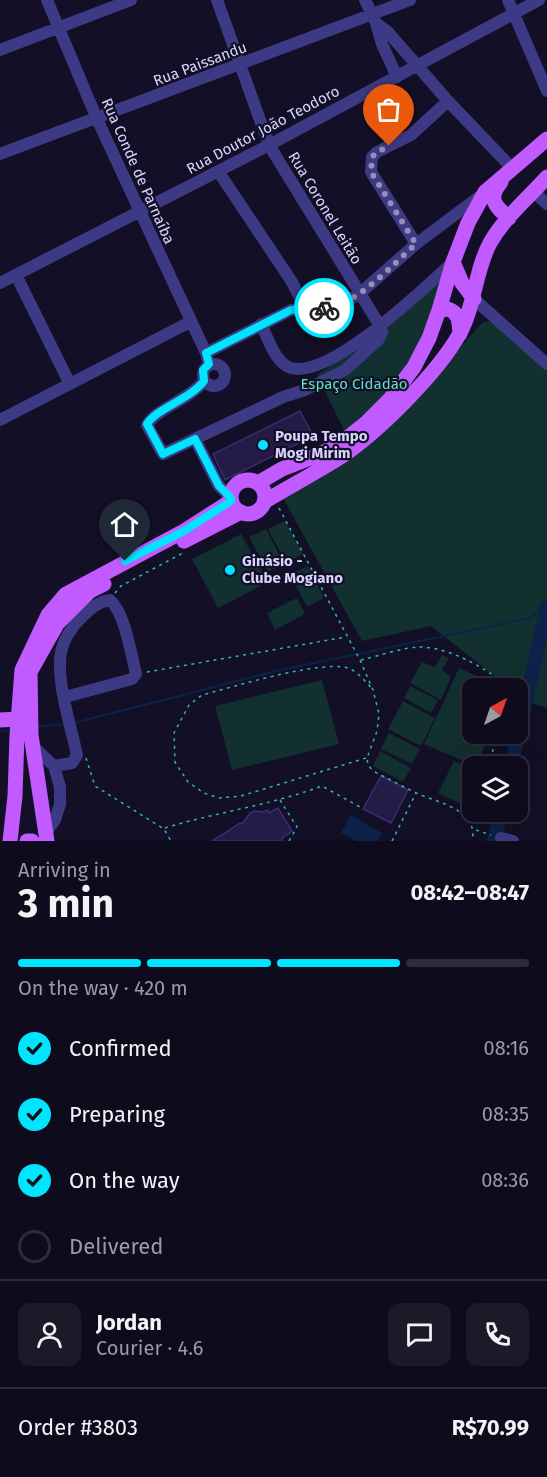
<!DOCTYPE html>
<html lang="en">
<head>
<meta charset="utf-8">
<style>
	:root { --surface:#0e0b1c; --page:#1c1929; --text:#f1f3f6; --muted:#9b9ba3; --line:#2e2b3b; --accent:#00e5ff }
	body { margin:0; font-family:"Fira Sans",sans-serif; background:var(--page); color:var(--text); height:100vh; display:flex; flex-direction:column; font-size:22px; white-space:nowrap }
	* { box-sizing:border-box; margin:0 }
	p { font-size:20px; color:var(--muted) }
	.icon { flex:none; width:33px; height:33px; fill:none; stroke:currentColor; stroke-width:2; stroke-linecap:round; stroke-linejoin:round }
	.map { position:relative; height:841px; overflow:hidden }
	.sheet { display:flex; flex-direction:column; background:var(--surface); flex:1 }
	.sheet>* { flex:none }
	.needle { width:39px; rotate:40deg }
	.fabs { position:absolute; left:462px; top:678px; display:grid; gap:12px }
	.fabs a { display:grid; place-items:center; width:66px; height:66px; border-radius:12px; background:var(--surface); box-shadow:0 6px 24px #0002,0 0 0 2px var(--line); font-size:30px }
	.pin { position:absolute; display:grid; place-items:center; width:51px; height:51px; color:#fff; margin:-62px -26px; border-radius:50% 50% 50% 0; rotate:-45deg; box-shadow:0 0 6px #0007 }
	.pin .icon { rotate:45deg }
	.courier { position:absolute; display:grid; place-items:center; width:60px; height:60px; margin:-30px; border:4px solid #00e5ff; border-radius:50%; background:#fff; color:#222; box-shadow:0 2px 8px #0007 }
	.summary em { font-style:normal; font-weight:700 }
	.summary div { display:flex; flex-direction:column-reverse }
	.summary { display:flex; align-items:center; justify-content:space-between; height:102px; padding:0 18px }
	h1 { font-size:39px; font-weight:700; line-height:45px }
	.bar { display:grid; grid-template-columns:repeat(4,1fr); gap:9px 6px; align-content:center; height:72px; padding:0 18px }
	.bar i { height:8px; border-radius:4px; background:var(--line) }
	.bar .current { background:var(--accent) }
	.bar p { grid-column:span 4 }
	.line { display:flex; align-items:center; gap:15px; padding:0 18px; border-top:2px solid var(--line) }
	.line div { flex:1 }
	.round { display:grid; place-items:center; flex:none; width:63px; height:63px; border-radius:12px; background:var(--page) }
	ol { padding:0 18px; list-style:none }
	li { display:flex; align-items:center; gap:18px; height:66px }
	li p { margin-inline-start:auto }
	li .icon { padding:6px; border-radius:50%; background:var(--accent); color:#111; stroke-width:4 }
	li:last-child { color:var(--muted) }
	li i { width:33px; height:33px; border:3px solid var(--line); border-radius:50% }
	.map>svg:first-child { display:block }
</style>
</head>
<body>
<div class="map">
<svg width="547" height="841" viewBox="0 0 547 841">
	<rect width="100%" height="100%" fill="#130f26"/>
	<!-- green -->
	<path fill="#12302f" d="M435,283L441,284C422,340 398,400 344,430L317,375L380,332Z
		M493,321L547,370V708L526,701L518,695V688H510L431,626L362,641L283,498L449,360L483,322Z
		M285,521L303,554L286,563L268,529Z
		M266,529L284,564L268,572L249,537Z
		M241,534L268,582L218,608L192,559Z
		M308,566L324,598L307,607L290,574Z
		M297,598L305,614L275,630L267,613Z
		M442,655L449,658L442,670L451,677L441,700L410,683L422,662L435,667Z
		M459,668L503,688H472V734H491L475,766L424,744Z
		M322,680L339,744L232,770L215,706Z
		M410,686L438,700L431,713L404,698Z
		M403,701L435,718L421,746L388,729Z
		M389,733L420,749L412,764L381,749Z
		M380,751L411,768L403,782L373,766Z
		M454,761L472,770V793L466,806L438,793Z"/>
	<!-- water -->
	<path fill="#0c2248" d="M351,815L382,833L378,841H357L341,833Z"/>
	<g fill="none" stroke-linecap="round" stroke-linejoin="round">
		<!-- stream -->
		<path stroke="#0c2248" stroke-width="2" d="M74,723L276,671L530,618L547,606
			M36,727L66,724
			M0,731L12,730"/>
		<!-- river -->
		<path stroke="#0c2248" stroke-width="14" d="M511,766L547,607
			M494,841L501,812"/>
	</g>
	<!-- building -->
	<path fill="#241b47" stroke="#3b2d73" stroke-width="1.5" d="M300,411L313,436L225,480L213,454Z
		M381,776L408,790L391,823L363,809Z
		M278,808L292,831L282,838V841H212L240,823L242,824L250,813L254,811L263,812L268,810L269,813Z"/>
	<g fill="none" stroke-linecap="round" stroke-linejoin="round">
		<!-- path -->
		<path stroke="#2fb8b0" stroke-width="1.5" stroke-dasharray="3 4.5" stroke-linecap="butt" d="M279,508L360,660L373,690L379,714L377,731L367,758L368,765L373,771L416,793
			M251,518L260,514
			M115,593L121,586L183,553
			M361,660C378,656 404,647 421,647C452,648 487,669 510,688
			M147,672L346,637
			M86,758L95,786L164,829L171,841
			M366,758L241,796L219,798L204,793L188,782L175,762L174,733L189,705L202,695C230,688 331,656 352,670C360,674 366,683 373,689
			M487,766L499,734
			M280,800L297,827L289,841
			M469,818L472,808
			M165,828C217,812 271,805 322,786L360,807
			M476,830L491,835
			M392,841L416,793C439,803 479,810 472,841"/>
		<!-- minor -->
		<path stroke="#3d3a85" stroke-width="12" d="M47,0L97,119L206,353L209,364
			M365,0L376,23L387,31L448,101L512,168
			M508,0L547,91
			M376,23L382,44L397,77
			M0,50L131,0
			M0,154L410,0
			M218,171L292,282L305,308
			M534,192L547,204
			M416,244L371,172L372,157L377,152L411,135L448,101
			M16,275L70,384
			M0,283L269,145L539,0
			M474,299L547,364
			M261,324C268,338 275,363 291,368C331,379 424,288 453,262
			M206,353L291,310L329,308L342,304L359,294L416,244L484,193
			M203 375a11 11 0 1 1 22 0a11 11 0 1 1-22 0Z
			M204,381C189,400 157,408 147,425L163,454L283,397L305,390L345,370L379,339L382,332L380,326L269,145L217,0
			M0,420L190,322
			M195,439L219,486L231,498
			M32,745L54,766L60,787V804L55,820L47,831
			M54,766L72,763L77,755C71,726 54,676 62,648C65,637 74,625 82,617C91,608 98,602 110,600C125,613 131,654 136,674L132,679L65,697
			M501,838L513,841"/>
		<!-- major -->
		<path stroke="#c25bff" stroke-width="15" d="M501,182C487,199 495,206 509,218
			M453,262L462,283L474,299
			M439,310L448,309C460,313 459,323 460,334
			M231 497a17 17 0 1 1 34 0a17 17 0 1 1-34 0Z
			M258,483L282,469L318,455L342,442L365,424L390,399L414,367L429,338L439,310L453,262L468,223L485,192L547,139
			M264,502C289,487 315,473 339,458C377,433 438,373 460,333C475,305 475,271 490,243C504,218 528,198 547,177
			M184,541L241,512
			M0,720L18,719
			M10,841L15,796L17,735L22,670L48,615L66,594L184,531L231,501
			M27,841H32
			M47,841L31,735L30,672L57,624L90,591L104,584"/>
	</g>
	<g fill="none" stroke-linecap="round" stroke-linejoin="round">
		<!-- done -->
		<path stroke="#948fb3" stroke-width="6" stroke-dasharray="0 10.8" d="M324,308C355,307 393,264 416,244L371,172L372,157L377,152L389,146"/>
		<!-- route -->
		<path stroke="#00e5ff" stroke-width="8" d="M125,561L184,531L231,501V498L219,486L195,439L163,454L147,424C157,408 189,400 204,381L203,370L209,364L206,353L291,310L324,308"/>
	</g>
	<!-- markers -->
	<g fill="#00e5ff" stroke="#130f26" stroke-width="2">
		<circle cx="263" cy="445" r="6"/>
		<circle cx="230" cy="570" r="6"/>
	</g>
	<g text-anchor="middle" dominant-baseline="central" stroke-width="4.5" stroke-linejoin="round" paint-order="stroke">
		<!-- street labels -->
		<g font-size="15" fill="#d9d4ff" stroke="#130f26">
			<text transform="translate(200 64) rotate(-21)">Rua Paissandu</text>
			<text transform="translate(263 130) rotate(-28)">Rua Doutor João Teodoro</text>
			<text transform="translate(138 171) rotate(66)">Rua Conde de Parnaíba</text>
			<text transform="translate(325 208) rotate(59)">Rua Coronel Leitão</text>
		</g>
		<!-- park labels -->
		<g font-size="15" fill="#5fe0c0" stroke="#130f26">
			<text x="354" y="384">Espaço Cidadão</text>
		</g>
		<!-- poi labels -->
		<g font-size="15" font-weight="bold" fill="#d9d4ff" stroke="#130f26" text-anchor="start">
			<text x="275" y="436">Poupa Tempo<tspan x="275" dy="17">Mogi Mirim</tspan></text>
			<text x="242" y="561">Ginásio -<tspan x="242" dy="17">Clube Mogiano</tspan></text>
		</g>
	</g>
</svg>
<div class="fabs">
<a><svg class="needle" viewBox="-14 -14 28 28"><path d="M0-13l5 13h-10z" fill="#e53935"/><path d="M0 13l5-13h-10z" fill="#9b9ba3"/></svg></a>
<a><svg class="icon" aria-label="layers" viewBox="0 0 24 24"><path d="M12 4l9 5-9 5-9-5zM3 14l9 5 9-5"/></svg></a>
</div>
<div class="pin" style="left:389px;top:146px;background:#ea580c"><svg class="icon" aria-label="bag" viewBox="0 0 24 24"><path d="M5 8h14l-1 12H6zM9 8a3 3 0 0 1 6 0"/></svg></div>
<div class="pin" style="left:125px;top:561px;background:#1f2937"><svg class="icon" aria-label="home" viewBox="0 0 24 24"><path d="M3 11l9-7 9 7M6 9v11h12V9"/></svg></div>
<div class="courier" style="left:324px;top:308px"><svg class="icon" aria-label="bike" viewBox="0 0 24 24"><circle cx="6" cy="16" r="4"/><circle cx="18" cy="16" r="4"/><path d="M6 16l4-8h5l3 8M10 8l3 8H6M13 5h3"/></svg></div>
</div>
<section class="sheet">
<div class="summary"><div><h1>3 min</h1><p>Arriving in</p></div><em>08:42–08:47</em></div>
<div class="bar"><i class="current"></i><i class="current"></i><i class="current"></i><i></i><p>On the way · 420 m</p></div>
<ol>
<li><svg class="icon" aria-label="check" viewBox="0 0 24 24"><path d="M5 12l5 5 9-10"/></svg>Confirmed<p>08:16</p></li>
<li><svg class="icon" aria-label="check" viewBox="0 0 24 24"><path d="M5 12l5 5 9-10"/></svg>Preparing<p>08:35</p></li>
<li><svg class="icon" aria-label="check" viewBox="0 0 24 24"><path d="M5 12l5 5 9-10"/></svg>On the way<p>08:36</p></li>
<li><i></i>Delivered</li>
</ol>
<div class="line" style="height:108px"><a class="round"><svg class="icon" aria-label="person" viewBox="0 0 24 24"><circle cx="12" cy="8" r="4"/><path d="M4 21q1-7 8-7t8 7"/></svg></a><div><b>Jordan</b><p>Courier · 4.6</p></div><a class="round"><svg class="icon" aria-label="chat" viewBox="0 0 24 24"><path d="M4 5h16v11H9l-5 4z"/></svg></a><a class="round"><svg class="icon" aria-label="phone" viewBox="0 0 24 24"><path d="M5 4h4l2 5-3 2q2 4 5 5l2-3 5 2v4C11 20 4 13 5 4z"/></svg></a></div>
<div class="line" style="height:78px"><div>Order #3803</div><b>R$70.99</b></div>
</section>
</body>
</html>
